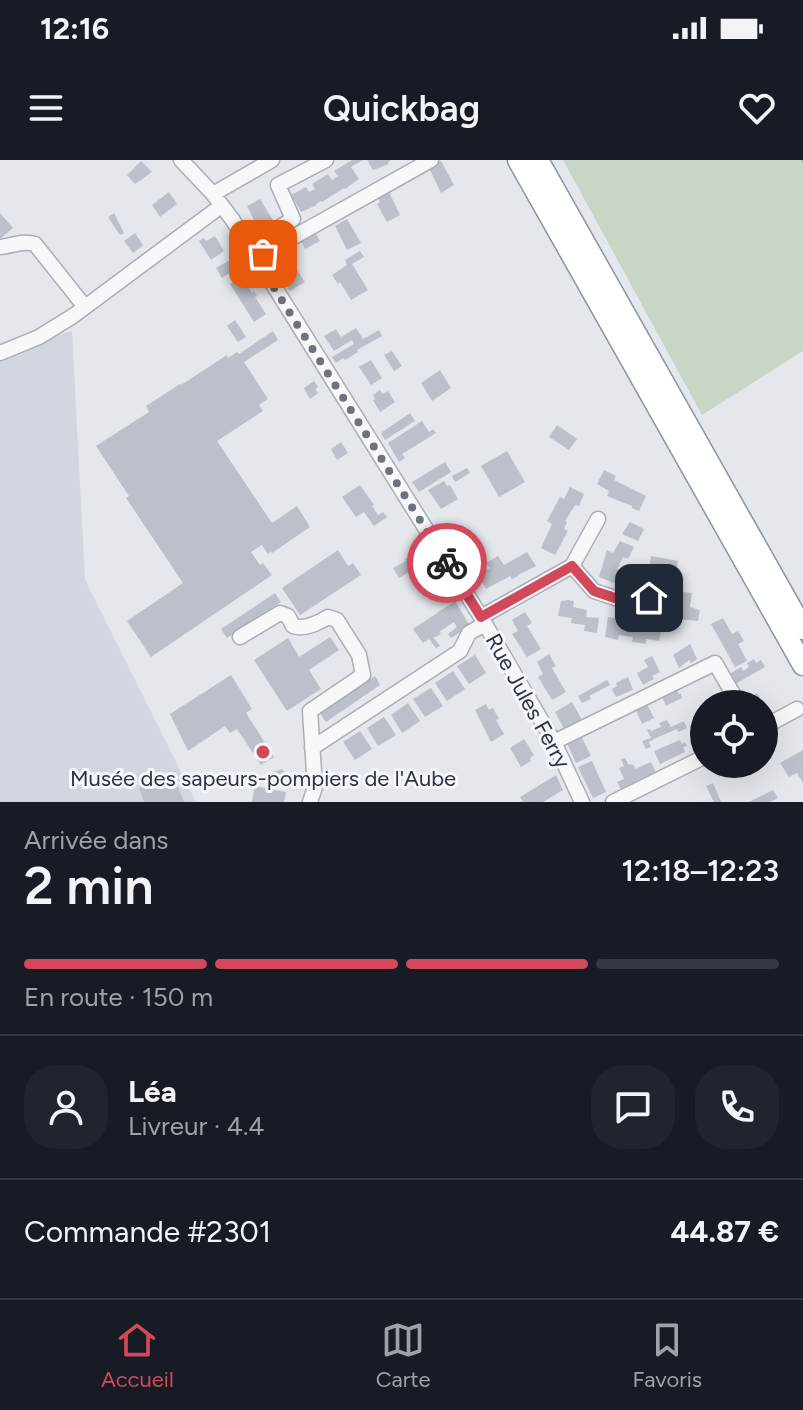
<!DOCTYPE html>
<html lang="fr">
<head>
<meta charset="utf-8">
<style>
	:root { --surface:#171b24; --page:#20242c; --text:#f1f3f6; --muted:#9ea1a6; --line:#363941; --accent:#d1495b }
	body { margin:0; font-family:Figtree,sans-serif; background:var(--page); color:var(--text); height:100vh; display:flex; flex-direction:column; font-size:30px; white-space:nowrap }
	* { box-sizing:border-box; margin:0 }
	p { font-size:26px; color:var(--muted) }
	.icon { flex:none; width:44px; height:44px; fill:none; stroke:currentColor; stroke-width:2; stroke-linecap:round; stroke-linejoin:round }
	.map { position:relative; height:642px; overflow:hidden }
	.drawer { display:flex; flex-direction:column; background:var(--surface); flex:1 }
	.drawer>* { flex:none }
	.tools { position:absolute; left:690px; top:530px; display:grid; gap:16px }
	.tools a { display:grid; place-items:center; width:88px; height:88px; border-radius:50%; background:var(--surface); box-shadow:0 8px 32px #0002; font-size:40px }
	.pin { position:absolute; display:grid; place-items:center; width:68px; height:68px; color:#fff; margin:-34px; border-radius:16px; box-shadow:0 4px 12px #0006 }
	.courier { position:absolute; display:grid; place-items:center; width:80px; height:80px; margin:-40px; border:6px solid #d1495b; border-radius:50%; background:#fff; color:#222; box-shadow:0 2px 10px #0007 }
	.overview em { font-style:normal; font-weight:600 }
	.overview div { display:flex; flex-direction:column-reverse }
	.overview { display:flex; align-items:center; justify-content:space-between; height:136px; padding:0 24px }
	h1 { font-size:52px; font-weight:600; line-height:60px }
	.bar { display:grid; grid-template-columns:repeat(4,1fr); gap:12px 8px; align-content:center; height:96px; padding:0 24px }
	.bar i { height:10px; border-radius:6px; background:var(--line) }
	.bar .active { background:var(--accent) }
	.bar p { grid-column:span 4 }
	.line { display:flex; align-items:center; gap:20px; padding:0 24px; border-top:2px solid var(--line) }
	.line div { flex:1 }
	.round { display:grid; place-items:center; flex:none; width:84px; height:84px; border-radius:32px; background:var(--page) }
	.status { display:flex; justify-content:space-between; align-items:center; height:56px; padding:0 40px; background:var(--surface); direction:ltr }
	.status svg { height:22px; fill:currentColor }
	header { display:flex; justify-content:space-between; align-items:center; height:104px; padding:0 24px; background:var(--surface); font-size:36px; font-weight:600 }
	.menu { display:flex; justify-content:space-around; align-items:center; height:112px; border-top:2px solid var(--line); background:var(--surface); font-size:22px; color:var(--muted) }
	.menu a { display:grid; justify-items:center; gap:4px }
	.menu .active { color:var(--accent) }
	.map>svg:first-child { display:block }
</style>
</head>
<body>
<div class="status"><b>12:16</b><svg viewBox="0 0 49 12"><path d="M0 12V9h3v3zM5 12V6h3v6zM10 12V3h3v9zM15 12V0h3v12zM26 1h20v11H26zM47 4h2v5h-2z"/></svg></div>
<header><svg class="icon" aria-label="menu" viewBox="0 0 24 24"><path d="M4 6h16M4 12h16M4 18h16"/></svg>Quickbag<svg class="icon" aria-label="heart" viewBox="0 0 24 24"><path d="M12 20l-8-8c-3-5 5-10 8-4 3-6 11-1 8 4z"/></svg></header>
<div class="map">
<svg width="803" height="642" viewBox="0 0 803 642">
	<rect width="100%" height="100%" fill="#e4e7ec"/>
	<!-- built -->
	<path fill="#d2d6de" d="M72,171L85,420L196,642H0V192Z"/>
	<!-- green -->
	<path fill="#c9d6c5" d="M563,0H803V191L702,255Z"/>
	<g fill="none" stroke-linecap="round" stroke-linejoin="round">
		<!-- stream -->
		<path stroke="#9fb4cc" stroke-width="3" d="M803,0V1"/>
	</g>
	<!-- building -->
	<path fill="#bbc0ca" d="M352,0H363L351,7L359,19L345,29L344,28L322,42L321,41L316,44L317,45L301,52L291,35L306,27L309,32L315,29L312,24L328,14L332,20L338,16L334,11Z
		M367,0H391L388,2L389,4L373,10Z
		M141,1L152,12L135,24L127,15Z
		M441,1L454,25L441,33L429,8Z
		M169,32L177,44L160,57L152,45Z
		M389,32L400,55L387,62L377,44L380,42L378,38Z
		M260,39L274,62L263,68L259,63L256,64L247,46Z
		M0,53L13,68L0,79Z
		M114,53L124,73L120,75L108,57Z
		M347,59L361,83L347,90L335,66Z
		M135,73L143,85L133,93L124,81Z
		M315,73L320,81L305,89L301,81Z
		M215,76L224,91L211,100L199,81L204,78L206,81Z
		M360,91L364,97L352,104L368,130L351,140L340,122L338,124L332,115L347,105L345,100Z
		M230,100L236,109L222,118L216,108Z
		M293,104L305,122L290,131L278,113Z
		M241,117L252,133L254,131L257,136L255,137L266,154L254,162L230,124Z
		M235,160L246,177L238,182L227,166Z
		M356,168L363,179L379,170L382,176L357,190L358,192L345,200L343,198L336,203L332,197L354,184L352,180L334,191L324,176L336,169L341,177Z
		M273,171L278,180L244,202L268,239L259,245L263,251L217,281L272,363L297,346L310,367L272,393L271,391L268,394L262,385L251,392L260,405L263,403L272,415L151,497L127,461L183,423L126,338L129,336L96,286L149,252L146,246L180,224L181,225L227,195L228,198L237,192L239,194Z
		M392,191L402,206L394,211L384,195Z
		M371,200L382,218L371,225L359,207Z
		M440,210L451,228L432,241L421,223Z
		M314,221L318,227L315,229L318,233L310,239L304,228Z
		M380,230L383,234L388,231L395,242L380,252L373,240L375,239L373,235Z
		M410,253L415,261L385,280L381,273Z
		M422,261L429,272L433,269L436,273L402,294L405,298L399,302L388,283Z
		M557,265L577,279L569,290L549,277Z
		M341,282L348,293L337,300L331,289Z
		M507,291L525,322L499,337L481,306Z
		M445,302L451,312L419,332L412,322Z
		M467,308L470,313L455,322L452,316Z
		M604,310L616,316L614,320L646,336L639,351L632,348V346L607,336L609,331L597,324Z
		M444,321L447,326L450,325L458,339L441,349L428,330Z
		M360,325L374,345L372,346L378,355L383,352L387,357L374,366L364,352L356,357L342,337Z
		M570,327L584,334L579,346L575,345L565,361L567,362L564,369L568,371L555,395L541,388L552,364L547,361L560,337L564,339Z
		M630,362L644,369L638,381L622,374Z
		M475,376L482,388L477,391L481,396L470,402L461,384Z
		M620,381L634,387L628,399L623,397L617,409L620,411L614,423L599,417L607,390L613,393Z
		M425,389L431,399L399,418L393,408L406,401L405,399L408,397L409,399Z
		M338,390L348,406L353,403L361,415L300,455L282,428Z
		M527,392L536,406L518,415V416L512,419L510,416L486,429L478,415L490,408L486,403L498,396L504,405Z
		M651,396L678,401L675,417L649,412Z
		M676,431L692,433L690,447L700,450L698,461L678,459L679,445L673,444Z
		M275,433L281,442L227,478L221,469Z
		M568,440L574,441L573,447L587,450L586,457L599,458L597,473L584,471L585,465L571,463L572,458L558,456L561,441Z
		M455,441L470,466L451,478L448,474L457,467L454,462L439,472L441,474L436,477H433L440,486L436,488L429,479L423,483L413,469Z
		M525,452L532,463L527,466L541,489L527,497L512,474L518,471L512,460Z
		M608,457L635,461L634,467L641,468H648L649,463L662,465L659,481L646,479V484L632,482L633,477L619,475L618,480L605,477Z
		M723,458L732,474L738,471L744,481L738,484L747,501L735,507L711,464Z
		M330,477L339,490L309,510L321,529L287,551L254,500L288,478L299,497Z
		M690,484L697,499L691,503L689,500L679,508L673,495Z
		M549,494L556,506L552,508L566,532L552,540L538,517L543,514L537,502Z
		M475,495L486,513L469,524L457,506Z
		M652,496L660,512L652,516L654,519L643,525L637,513L648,507L644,500Z
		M754,499L756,503L761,500L765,507L732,526L726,516L741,507L743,511L749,507L747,503Z
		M453,511L465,529L447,541L435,523Z
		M231,515L252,549L246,553L274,597L261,605L237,569L230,573L225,566L188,591L170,554Z
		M375,516L380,525L326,562L320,553Z
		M628,517L633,530L616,537L612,529L617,526L616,523Z
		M607,520L610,525L589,536L591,539L582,543L578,536Z
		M431,528L443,546L425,557L413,539Z
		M676,528L679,534L681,533L682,538L666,546L661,535Z
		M757,533L763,544H740Z
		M572,542L582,560L564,569L555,552Z
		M408,543L420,561L402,573L391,555Z
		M486,544L489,550L493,548L499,559L496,560L504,574L491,582L475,550Z
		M647,544L654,558L642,564L636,550Z
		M384,557L396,575L378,586L367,568Z
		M667,560L671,567L684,561L687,568L678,572L677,569L654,579L649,582L651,587L646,589L642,581L651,578L647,570L650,569L651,571L661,567L659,563Z
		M360,571L372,589L355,600L343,582Z
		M580,574L591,596L576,603L566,581Z
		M524,579L534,595L530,598L531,601L521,607L510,588Z
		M680,580L682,584L685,582L687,586L683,587L685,592L660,604L654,591Z
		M803,590V623L797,613L789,617L780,603Z
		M625,598L628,604L634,605L635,609L651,602L656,613L621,629L617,622L624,619L619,608L624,606L621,599Z
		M592,601L606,632L593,638L578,607Z
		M713,604H729L732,610L719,617Z
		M283,609L286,618L272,622L269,613Z
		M173,615L184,642H144L139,628Z
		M556,615L563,630L543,642H523L520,637Z
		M713,623L721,642H714L706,626Z
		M255,626L268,629V626H274L273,630L286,632L284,642H252Z
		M773,630L778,638L770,642H749Z"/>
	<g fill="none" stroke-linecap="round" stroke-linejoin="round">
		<defs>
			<path id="minor" d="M181,0L213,34L232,59L481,457L554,582L582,642
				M213,34L272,0
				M249,86L293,59L278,25L326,0
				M0,87C12,86 23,80 35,84L85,147
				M256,98L431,0
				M0,193L39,177L73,156L221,46
				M572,406L594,431L627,442L649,438
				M481,457L572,406L598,359
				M240,477L280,453L288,456L293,466C305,470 318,463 328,457L337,460L359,495L363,515L310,551L315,627L310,642
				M764,567L797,549
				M554,582L715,503L739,544
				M312,588L460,491L469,473L485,464
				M613,642L704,597"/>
			<path id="highway" d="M518,0L803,505
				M538,0L803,469"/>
		</defs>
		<!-- minor casing -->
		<use href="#minor" stroke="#a9aeb7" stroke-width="17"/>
		<!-- highway casing -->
		<use href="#highway" stroke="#8b94a3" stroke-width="23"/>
		<!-- minor -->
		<use href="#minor" stroke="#f7f8fa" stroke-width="14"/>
		<!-- highway -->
		<use href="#highway" stroke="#fff" stroke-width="20"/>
	</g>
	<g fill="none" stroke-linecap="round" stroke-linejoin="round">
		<!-- done -->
		<path stroke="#6c737f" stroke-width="8" stroke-dasharray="0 14.4" d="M263,94L256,98L266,115L447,403"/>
		<!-- route -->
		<path stroke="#d1495b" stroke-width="10" d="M447,403L481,457L572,406L594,431L627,442L649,438"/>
	</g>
	<!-- markers -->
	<circle fill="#d1495b" stroke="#f4f6f9" stroke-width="3" cx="263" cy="592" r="8"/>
	<g text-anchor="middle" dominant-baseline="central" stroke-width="6" stroke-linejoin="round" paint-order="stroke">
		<!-- street labels -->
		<g font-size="22" fill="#2b3445" stroke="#f4f6f9">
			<text transform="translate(528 541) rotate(61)">Rue Jules Ferry</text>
		</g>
		<!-- poi labels -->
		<g font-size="22" fill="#2b3445" stroke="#f4f6f9">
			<text x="263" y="618">Musée des sapeurs-pompiers de l'Aube</text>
		</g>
	</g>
</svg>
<div class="tools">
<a><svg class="icon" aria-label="locate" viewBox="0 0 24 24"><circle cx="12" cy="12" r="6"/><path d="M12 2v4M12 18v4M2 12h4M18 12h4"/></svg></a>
</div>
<div class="pin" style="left:263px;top:94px;background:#ea580c"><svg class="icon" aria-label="bag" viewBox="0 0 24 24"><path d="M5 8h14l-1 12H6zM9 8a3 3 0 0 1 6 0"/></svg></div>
<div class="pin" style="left:649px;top:438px;background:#1f2937"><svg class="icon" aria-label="home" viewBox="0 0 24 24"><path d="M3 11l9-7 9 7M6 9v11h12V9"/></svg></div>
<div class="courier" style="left:447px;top:403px"><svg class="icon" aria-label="bike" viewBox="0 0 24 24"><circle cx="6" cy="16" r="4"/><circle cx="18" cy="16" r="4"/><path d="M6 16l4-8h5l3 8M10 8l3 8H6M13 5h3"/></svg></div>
</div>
<section class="drawer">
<div class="overview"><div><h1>2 min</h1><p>Arrivée dans</p></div><em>12:18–12:23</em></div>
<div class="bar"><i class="active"></i><i class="active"></i><i class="active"></i><i></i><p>En route · 150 m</p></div>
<div class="line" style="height:144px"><a class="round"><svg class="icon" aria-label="person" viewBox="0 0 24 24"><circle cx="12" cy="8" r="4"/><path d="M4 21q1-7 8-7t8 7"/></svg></a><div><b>Léa</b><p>Livreur · 4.4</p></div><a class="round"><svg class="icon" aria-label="chat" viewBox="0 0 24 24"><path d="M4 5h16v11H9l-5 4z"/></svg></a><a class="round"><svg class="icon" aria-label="phone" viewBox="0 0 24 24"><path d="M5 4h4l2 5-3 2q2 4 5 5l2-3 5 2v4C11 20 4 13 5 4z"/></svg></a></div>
<div class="line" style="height:104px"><div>Commande #2301</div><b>44.87 €</b></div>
</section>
<nav class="menu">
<a class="active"><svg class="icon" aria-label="home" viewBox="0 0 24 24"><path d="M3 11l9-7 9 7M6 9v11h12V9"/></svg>Accueil</a>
<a><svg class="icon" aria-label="map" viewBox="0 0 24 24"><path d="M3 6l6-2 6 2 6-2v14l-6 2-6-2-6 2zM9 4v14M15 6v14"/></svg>Carte</a>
<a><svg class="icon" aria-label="saved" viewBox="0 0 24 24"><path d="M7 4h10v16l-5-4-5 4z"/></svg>Favoris</a>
</nav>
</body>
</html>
